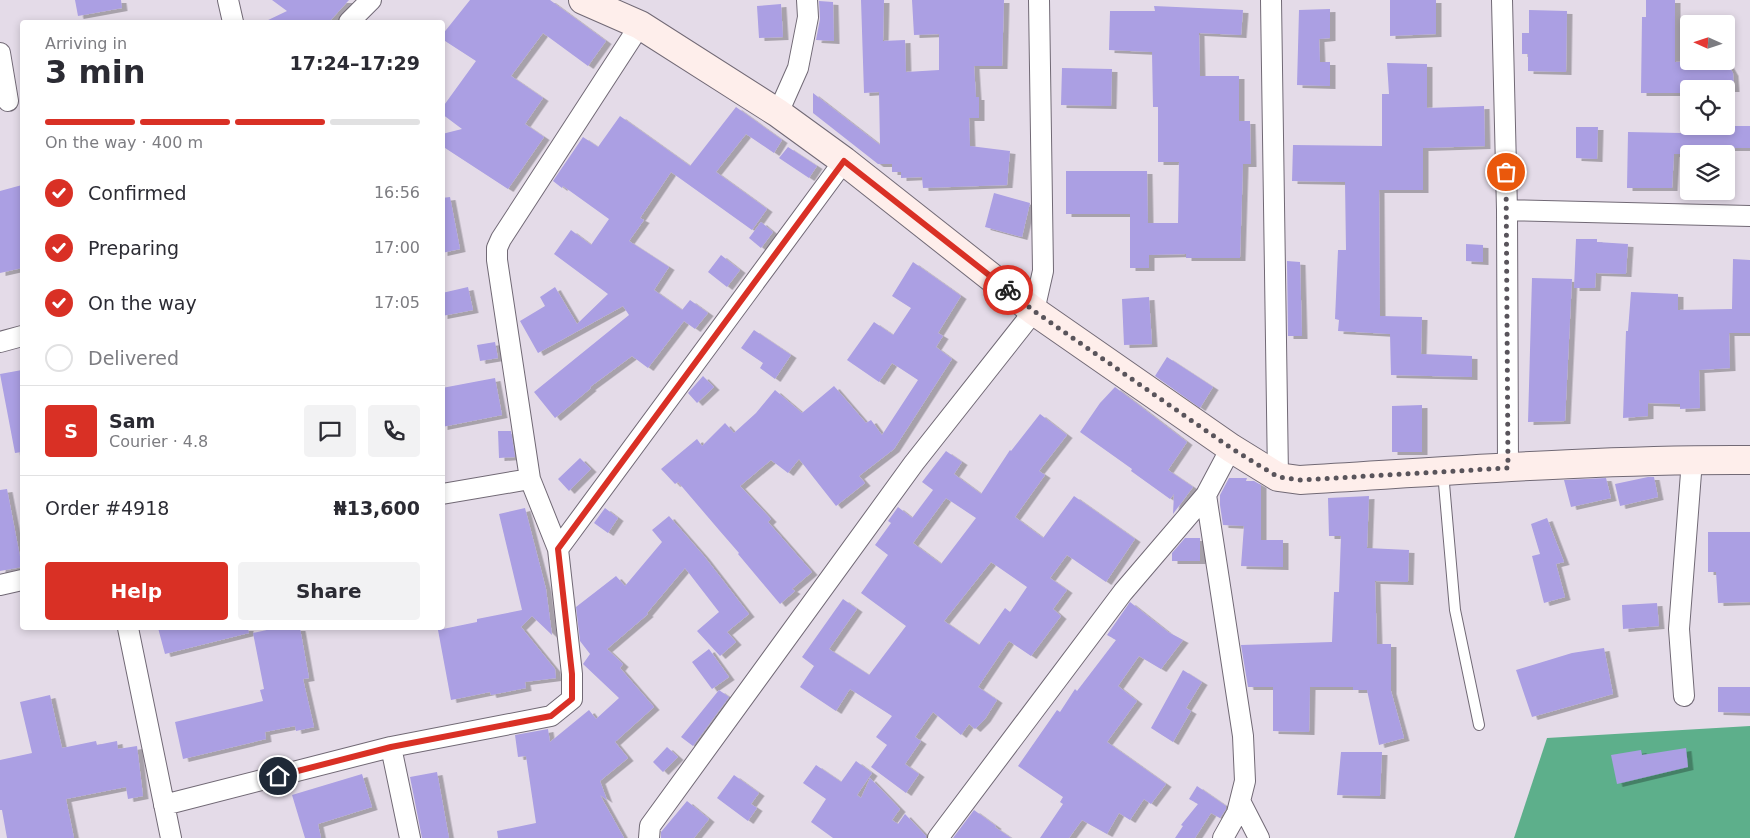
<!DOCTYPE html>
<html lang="en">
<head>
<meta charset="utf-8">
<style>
	:root { --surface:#fff; --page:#f2f2f3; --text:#2b2b33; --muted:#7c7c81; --line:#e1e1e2; --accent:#d93025 }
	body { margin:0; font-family:"DejaVu Sans",sans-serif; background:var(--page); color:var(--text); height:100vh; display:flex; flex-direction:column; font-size:19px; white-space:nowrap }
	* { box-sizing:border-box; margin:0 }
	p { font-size:16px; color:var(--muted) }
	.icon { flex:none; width:28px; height:28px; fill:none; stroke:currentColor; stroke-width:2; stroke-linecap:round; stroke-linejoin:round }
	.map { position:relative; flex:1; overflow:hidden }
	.sheet { position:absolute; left:20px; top:20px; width:425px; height:610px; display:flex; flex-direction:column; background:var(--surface); border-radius:5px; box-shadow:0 2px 8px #0003 }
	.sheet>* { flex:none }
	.needle { width:32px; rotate:273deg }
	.controls { position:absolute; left:1680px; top:15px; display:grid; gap:10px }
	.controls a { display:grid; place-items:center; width:55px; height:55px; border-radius:5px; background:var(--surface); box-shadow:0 2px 8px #0003; font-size:25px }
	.pin { position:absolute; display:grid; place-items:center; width:42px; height:42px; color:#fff; margin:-21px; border:2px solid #fff; border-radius:50%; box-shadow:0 1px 5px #0007 }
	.courier { position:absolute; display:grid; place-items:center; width:50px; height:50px; margin:-25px; border:4px solid #d93025; border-radius:50%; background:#fff; color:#222; box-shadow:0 1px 6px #0007 }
	.overview em { font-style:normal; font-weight:600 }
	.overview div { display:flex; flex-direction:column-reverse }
	.overview { display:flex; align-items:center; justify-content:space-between; height:85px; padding:0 25px }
	h1 { font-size:32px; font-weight:600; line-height:38px }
	.bar { display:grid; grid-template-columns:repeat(4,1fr); gap:8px 5px; align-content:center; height:60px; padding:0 25px }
	.bar i { height:6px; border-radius:4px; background:var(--line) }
	.bar .active { background:var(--accent) }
	.bar p { grid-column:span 4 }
	.line { display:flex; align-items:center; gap:12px; padding:0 25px; border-top:1px solid var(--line) }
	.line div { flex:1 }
	.round { display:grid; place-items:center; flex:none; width:52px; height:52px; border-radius:5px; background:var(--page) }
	ol { padding:0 25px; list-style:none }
	li { display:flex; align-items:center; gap:15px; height:55px }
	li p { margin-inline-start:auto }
	li .icon { padding:5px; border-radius:50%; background:var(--accent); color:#fff; stroke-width:4 }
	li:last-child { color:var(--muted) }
	li i { width:28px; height:28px; border:2px solid var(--line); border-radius:50% }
	.action { display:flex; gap:10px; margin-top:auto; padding:10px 25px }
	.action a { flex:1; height:58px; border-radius:5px; background:var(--accent); color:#fff; font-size:20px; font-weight:600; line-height:58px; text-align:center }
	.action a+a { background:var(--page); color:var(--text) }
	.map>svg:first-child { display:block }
</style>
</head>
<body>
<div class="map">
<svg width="1750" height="838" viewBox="0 0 1750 838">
	<defs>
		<filter id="shadow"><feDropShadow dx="5.5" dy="3" stdDeviation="0" flood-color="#0004"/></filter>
	</defs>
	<rect width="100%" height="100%" fill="#e4dbe8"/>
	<!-- forest -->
	<path fill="#5daf8b" d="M1750,726V838H1514L1547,738Z"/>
	<!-- building -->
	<path fill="#ab9fe3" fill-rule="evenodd" filter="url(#shadow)" d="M75,0H121L122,8L78,16Z
		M272,0H349L329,22H264L287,11Z
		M470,0H550L606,41L588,66L543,33L511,76L543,98L525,124L544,137L508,189L442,146V134L462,129L442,114V108L476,61L442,39V35Z
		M861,0H884L883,41L905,40L906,72L939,70V34L914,35L912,0H1004L1002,66H974L976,97H979V118H969L970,146L1010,151L1007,185L923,188L922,177L901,178V172H892V164H878L813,113V93L880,145L879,92L864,93Z
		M1390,0H1436V34L1390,36Z
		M1646,0H1675V62L1726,61L1733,73L1734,89H1689V93H1641L1642,17H1646Z
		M819,1L833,2L834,41L816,40L820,19Z
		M781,4L783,37L759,38L757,6Z
		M1154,6L1243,10L1241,35L1199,33L1200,76H1239V121H1250L1251,164H1243L1240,258H1186V254L1149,255V268H1130V214H1066V171H1147L1148,223H1178L1179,162H1158V107H1153L1152,52L1109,50L1110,11H1155Z
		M1330,9V38L1319,39L1320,62H1330V86L1297,85L1299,10Z
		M1529,10L1567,11L1566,72L1528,71V54H1522V33H1529Z
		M1387,63L1427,64V108L1484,106L1485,146L1423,148V190H1379L1380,316L1422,317L1421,354L1472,356V377L1391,375L1390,334L1338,331L1339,320L1335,319L1338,250H1346L1345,182L1292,181L1293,145L1382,146V94H1389Z
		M1062,68L1112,69L1111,106L1061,105Z
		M736,107L782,140L774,153L746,134L716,172L767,209L752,230L671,172L640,218L644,220L629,241L669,267L654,290L682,310L690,300L708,313L695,329L684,321L648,368L632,356L590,387L591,388L555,418L534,392L629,315L623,306L538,353L520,321L545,306L540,297L555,287L577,324L608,294L554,254L571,230L591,245L609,219L563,186L562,188L553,181L583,137L598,147L620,116L690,166Z
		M1682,126H1750V148H1708V154H1674L1672,188H1627L1628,132L1682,133Z
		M1576,127H1598L1597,159L1576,158Z
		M788,147L817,166L809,178L779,158Z
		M22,185V268L0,273V191Z
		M994,193L1030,203L1022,237L985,227Z
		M450,197L460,249L442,253V198Z
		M761,222L773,232L761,248L749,238Z
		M1576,239H1597V242L1628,244L1626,274L1596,273L1595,288H1574Z
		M1466,244L1483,245V262L1466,261Z
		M721,255L740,270L727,287L708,272Z
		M1733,259L1750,260V333H1729L1730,368L1699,370L1700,408L1680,409V404L1648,403V416L1623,418L1626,331H1628L1631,292L1678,294V310L1732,309Z
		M1287,261L1300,262L1302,336H1288Z
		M913,262L961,296L938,333L943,336L936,347L952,359L894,449L859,476L865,483L836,506L799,459L788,473L771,460L740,486L771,519L768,522L812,572L792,589L795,591L780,604L738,554L739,553L719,530L678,482L675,484L661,469L697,439L702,446L725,423L734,433L756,413L775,390L802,413L834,386L866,423L871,420L882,435L918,380L892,363L879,382L847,360L874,322L893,335L911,308L892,296Z
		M1532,278L1572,279L1565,421L1528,422Z
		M468,287L473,310L442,316V293Z
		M1149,297L1152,344L1124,345L1122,299Z
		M754,330L791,355L775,379L760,368L763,363L741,348Z
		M495,342L498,358L480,361L477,345Z
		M1167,357L1213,387L1200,408L1155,376Z
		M22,370V452L15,453L0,374Z
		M703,376L714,387L697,403L688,393Z
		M495,378L502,415L442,427V388Z
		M1115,387L1187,442L1168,470L1193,487L1173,514L1174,494L1170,499L1131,471L1132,469L1080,432L1100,403Z
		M1422,405V452H1392V406Z
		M1040,414L1067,435L1039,471L1045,475L1015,517L1043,538L1074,496L1135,539L1106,582L1067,555L1050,578L1067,590L1053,609L1061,616L1031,656L1009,641L978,687L997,700L985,719L975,729L969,724L961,735L933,712L915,737L921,741L905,764L919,774L906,793L871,767L887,745L876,737L892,716L850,689L836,711L800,687L814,666L802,657L843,599L857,609L829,649L869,675L906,626L861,593L888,555L875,545L891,523L888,521L898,507L912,518L933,490L922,482L946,451L962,462L954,474L981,494L1010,450L1011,451ZM946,498L976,518L941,564L913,543ZM991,562L1027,587L1010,612L1005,608L979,645L944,621Z
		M498,431H511L515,457L499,458Z
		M580,458L591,469L569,491L558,479Z
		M1648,477H1654L1658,497L1620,506L1615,484Z
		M1229,478H1247L1246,481H1254L1261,485V540H1283V567L1241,566L1244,526L1223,525L1220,505V495Z
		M1606,478L1611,498L1571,507L1564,480Z
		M7,489L22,567L0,571V490Z
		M1369,496L1367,548L1409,550L1408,582L1375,581L1377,644H1391V691L1404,738L1379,745L1367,690H1353V687H1310L1309,732L1273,731V687H1248L1241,645L1332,642L1334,592H1339L1341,536H1329L1328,498Z
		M525,508L546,589L552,635L532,616L521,627L555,669L556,678L525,682L526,688L491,695L490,692L451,700L438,630L477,622V619L522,610L499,514Z
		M605,508L618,518L608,533L594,523Z
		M669,516L704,556L749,614L727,632L736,642L720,656L697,631L719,612L685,568L647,613L648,614L607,649L623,664L620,668L654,707L615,742L628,758L600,781L607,800L600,795L624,838H498L497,831L536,823L526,756L518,757L515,735L548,729L550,742L589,710L596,719L619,698L583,664L590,654L580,641L576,607L616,576L625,586L662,542L652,530Z
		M1547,518L1564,562L1556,564L1565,597L1544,603L1532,556L1540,554L1531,524Z
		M1708,532H1750V602L1718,603L1716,572H1708Z
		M1185,538H1200V561H1172V553Z
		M1130,602L1168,632L1183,640L1161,669L1139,656L1118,686L1137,701L1107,742L1166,784L1151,804L1144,799L1130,820L1119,813L1107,834L1082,820L1069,838H1040L1063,804L1060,802L1063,797L1018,766L1057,710L1060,712L1075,689L1077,691L1116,640L1107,635Z
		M1657,603L1659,626L1623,629L1622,605Z
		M158,628H248L249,633L165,654Z
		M276,628H300L309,678L303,679L314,727L296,731L295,726L265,732L266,739L183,759L175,722L263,701L260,690L264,689L253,633Z
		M1604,648L1613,694L1532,717L1516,670L1572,653Z
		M709,649L729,677L712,689L692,662Z
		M1183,670L1202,682L1186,708L1191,711L1173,742L1151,728Z
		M1718,687H1750V713L1718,712Z
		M719,690L729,697L693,746L681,737Z
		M50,695L62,748L96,741L97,745L117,741L118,749L137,746L143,796L128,799L126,787L66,799L74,838H7L2,810H0V760L32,753L20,702Z
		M667,747L678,757L663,772L653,762Z
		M1686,748L1688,767L1617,784L1611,755L1641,750L1642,755Z
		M1341,752H1382L1380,796L1337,795Z
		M856,761L872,773L857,795L861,798L870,778L900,809L892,820L898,824L905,814L926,836V838H833L811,822L826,799L803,783L816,765L841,782Z
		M437,772L449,838H422L410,777Z
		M362,774L372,807L318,824L321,838H305L292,795Z
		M734,775L759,793L751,804L757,808L748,821L717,798Z
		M1197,786L1226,806V809L1220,818L1211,813L1195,838H1175L1183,826L1181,825L1198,804L1189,799Z
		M687,801L709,819L694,838H661V832Z
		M974,810L996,826L995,827L1011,838H953Z"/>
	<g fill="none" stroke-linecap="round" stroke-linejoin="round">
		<defs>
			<path id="lane" d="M1443,472L1455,610L1479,725"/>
			<path id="street" d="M228,0L233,22
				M1271,0L1278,477
				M1502,0L1507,210L1508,468
				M349,22L371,0
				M0,53L8,101
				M778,113L798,68L808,17L807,0
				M1507,210L1750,216
				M0,342L22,336
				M530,479L497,260V248L501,239L640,25
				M442,494L530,479L558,549
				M0,585L22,580
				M128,628L171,838
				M1684,696L1679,629L1692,460
				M391,747L410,838
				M1240,801L1259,838
				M164,805L391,747L551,716L572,699V674L558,549L844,161
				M649,838L650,826L914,463L1034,311L1043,271L1039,0
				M938,838L1123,592L1206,495
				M1223,838L1237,813L1245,781L1243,736L1206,495L1231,448"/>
			<path id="secondary" d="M583,0L640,25L778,113L844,161L1034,311L1231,448L1278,477L1300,480C1450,471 1600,459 1750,460"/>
		</defs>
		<!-- lane casing -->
		<use href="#lane" stroke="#716975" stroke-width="12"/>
		<!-- street casing -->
		<use href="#street" stroke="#716975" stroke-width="22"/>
		<!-- secondary casing -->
		<use href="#secondary" stroke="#716975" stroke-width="30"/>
		<!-- lane -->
		<use href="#lane" stroke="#fff" stroke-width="10"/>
		<!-- street -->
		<use href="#street" stroke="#fff" stroke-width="20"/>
		<!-- secondary -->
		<use href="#secondary" stroke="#feeeeb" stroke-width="28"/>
	</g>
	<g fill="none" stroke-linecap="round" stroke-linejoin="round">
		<!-- done -->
		<path stroke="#59545b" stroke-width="5" stroke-dasharray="0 9" d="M1008,290L1034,311L1231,448L1278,477L1300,480L1508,468L1506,172"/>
		<!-- route -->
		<path stroke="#d93025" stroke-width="6" d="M278,776L391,747L551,716L572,699V674L558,549L844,161L1008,290"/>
	</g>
</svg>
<div class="controls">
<a><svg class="needle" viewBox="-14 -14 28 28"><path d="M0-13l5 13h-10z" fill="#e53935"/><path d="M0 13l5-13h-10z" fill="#7c7c81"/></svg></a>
<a><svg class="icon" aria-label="locate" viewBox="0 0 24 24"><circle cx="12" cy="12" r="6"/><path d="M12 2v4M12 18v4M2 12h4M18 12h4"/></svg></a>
<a><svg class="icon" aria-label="layers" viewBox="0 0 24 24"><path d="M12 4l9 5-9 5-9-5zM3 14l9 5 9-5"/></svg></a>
</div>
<div class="pin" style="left:1506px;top:172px;background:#ea580c"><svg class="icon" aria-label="bag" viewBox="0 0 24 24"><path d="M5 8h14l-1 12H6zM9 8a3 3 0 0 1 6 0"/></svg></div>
<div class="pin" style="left:278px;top:776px;background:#1f2937"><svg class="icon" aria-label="home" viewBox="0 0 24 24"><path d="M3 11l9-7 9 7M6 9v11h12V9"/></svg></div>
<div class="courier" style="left:1008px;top:290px"><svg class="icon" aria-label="bike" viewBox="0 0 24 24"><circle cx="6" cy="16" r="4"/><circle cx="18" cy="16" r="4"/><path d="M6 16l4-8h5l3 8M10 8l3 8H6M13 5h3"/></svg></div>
<section class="sheet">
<div class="overview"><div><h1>3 min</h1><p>Arriving in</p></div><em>17:24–17:29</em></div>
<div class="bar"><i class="active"></i><i class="active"></i><i class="active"></i><i></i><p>On the way · 400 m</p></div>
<ol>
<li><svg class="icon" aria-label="check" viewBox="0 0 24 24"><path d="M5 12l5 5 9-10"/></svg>Confirmed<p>16:56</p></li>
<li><svg class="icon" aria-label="check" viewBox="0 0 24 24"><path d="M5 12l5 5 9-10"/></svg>Preparing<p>17:00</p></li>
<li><svg class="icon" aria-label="check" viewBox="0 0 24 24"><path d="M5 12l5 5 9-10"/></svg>On the way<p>17:05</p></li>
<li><i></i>Delivered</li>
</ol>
<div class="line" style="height:90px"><b class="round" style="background:var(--accent);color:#fff">S</b><div><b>Sam</b><p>Courier · 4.8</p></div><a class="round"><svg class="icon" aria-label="chat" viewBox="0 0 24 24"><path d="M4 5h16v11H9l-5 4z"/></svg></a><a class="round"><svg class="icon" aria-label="phone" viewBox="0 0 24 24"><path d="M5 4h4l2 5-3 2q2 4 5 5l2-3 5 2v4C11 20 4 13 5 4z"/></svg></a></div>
<div class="line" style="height:65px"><div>Order #4918</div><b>₦13,600</b></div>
<div class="action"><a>Help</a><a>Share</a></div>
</section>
</div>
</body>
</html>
